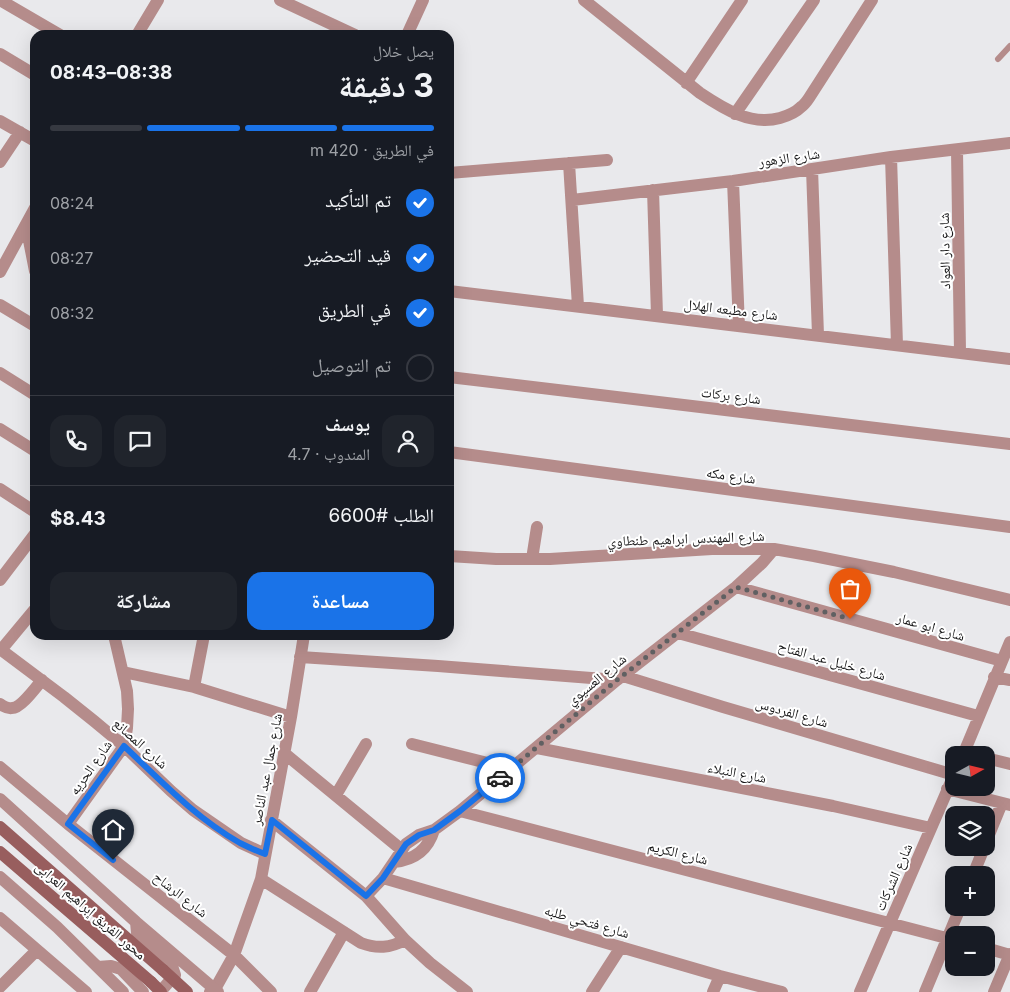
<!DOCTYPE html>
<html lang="ar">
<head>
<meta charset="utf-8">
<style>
	:root { --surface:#171b24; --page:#20242c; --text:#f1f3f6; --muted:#9ea1a6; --line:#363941; --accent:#1a73e8 }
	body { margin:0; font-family:Inter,"Noto Naskh Arabic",sans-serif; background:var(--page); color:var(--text); direction:rtl; height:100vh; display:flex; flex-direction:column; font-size:19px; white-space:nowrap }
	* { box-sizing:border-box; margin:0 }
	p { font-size:16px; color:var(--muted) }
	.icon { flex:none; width:28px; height:28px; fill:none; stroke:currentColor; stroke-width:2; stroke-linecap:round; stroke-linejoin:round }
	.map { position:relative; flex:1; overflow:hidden; direction:ltr }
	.panel { position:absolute; left:30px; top:30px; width:424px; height:610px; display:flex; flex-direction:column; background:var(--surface); border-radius:15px; box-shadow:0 5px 20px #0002; direction:rtl }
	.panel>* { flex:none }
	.needle { width:32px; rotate:82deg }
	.fabs { position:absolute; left:945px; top:746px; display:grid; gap:10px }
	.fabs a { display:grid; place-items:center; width:50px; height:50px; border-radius:10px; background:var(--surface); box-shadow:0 5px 20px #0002; font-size:25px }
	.pin { position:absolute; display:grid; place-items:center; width:42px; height:42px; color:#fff; margin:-51px -21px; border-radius:50% 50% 50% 0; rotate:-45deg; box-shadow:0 0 5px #0007 }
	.pin .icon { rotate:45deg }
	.courier { position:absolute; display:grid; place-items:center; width:50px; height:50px; margin:-25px; border:4px solid #1a73e8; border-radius:50%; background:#fff; color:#222; box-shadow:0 1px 6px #0007 }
	.summary em { font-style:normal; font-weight:700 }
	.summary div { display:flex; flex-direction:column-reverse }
	.summary { display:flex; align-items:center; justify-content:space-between; height:85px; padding:0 20px }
	h1 { font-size:32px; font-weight:700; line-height:38px }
	.bar { display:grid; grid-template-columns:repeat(4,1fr); gap:8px 5px; align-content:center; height:60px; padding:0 20px }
	.bar i { height:6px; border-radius:4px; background:var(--line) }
	.bar .on { background:var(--accent) }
	.bar p { grid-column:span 4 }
	.line { display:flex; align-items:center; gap:12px; padding:0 20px; border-top:1px solid var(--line) }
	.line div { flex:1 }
	.round { display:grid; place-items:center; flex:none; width:52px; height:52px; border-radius:15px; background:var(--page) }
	ol { padding:0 20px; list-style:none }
	li { display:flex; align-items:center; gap:15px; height:55px }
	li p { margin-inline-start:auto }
	li .icon { padding:5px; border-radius:50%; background:var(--accent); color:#fff; stroke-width:4 }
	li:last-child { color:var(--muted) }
	li i { width:28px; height:28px; border:2px solid var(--line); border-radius:50% }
	.cta { display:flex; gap:10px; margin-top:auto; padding:10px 20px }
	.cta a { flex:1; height:58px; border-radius:15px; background:var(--accent); color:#fff; font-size:20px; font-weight:700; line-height:58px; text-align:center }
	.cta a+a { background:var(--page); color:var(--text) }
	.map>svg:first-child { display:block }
</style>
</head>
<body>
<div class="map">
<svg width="1010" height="992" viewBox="0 0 1010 992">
	<rect width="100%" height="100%" fill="#e9e9ec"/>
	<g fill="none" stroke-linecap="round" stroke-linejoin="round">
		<!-- service -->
		<path stroke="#b58c8b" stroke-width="6" d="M998,59L1010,46"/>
		<!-- minor -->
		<path stroke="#b58c8b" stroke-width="12" d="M0,0L60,35
			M280,0L355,35
			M584,0L700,93C724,109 751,126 780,118C787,116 796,112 801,107C804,105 807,101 809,98L872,0
			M137,35L158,0
			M407,35L423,0
			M0,54L35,75
			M686,83L742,0
			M735,114L814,0
			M0,121L35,141
			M957,150L960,352
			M891,157L897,345
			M0,162L20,132
			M569,163L578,306
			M812,169L818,335
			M449,173L607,160
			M733,181L739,326
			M653,190L657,315
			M572,200L733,181L891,157L1010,143
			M26,225L35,271
			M0,272L35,208
			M449,291L1010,359
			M0,305L35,326
			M0,373L35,395
			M449,377L1010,444
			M0,429L35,451
			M449,452L1010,527
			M0,489L35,512
			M449,556L496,559H550L712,549H774L814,556L894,572L1010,600
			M532,559L537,527
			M0,580L35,534
			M736,587L1002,661
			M678,633L978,716
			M0,649L64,697L94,721L124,746L171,791L193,810L241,843L265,854
			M1,650L35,609
			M300,657L438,666L617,680
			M123,672L194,687L291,717
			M623,676L723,707L954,775
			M994,677L1010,680
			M194,687L204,635
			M0,704C3,706 8,709 12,708C21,708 36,687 42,680
			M412,744L511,769
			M537,748L833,806L931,828
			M284,753L402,850
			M963,755L1010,642
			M986,758L1010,764
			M0,767L68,824L234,955L271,992
			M947,789L1010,805
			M336,795L366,744
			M460,811L954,940
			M271,820L366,896L405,940L430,963L467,992
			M68,824L124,746L127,728L128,709L127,691L114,635
			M986,842L1002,803
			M394,862C414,860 428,850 434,830
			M973,875L984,848
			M383,878L720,976L782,992
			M261,879L361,943C377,949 390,948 405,940
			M366,896L383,878L406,844L419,835L434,830L460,811L617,680L736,587L762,563L774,549
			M0,918L86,992
			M986,948L1010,955
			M0,987L37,950
			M210,992L215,989L234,955L261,879L291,717L304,635
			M310,992L344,932
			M592,992L621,947
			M713,992L720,976
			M860,992L954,775
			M925,992L960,908
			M994,992L1010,954"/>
		<!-- tertiary -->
		<path stroke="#b58c8b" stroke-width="12" d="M0,799L136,922L218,992
			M0,877L57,927L123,992
			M136,922L137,933L142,940L172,966L175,975L160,992
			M98,967L111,966L121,969L143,992"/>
		<!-- secondary -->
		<path stroke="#985e5e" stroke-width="12" d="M0,827L163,970
			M0,852L151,982"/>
		<!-- secondary-bridge -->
		<path stroke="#985e5e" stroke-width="12" d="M163,970L187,992
			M151,982L161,992"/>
	</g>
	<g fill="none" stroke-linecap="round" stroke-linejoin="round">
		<!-- done -->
		<path stroke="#606062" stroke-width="5" stroke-dasharray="0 9" d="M500,778L617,680L736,587L850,619"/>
		<!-- route -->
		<path stroke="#1a73e8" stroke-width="6" d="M113,860L68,824L124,746C161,781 196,818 240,843C248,847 257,851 265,854L272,820L366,896L383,878L406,844L419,835L434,830L460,811L500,778"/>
	</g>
	<g text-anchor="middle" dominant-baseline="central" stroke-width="4" stroke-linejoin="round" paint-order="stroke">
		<!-- street labels -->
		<g font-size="14" fill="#171718" stroke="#fff">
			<text transform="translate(789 157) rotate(-8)">شارع الزهور</text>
			<text transform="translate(944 251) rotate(-91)">شارع دار العواد</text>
			<text transform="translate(731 309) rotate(7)">شارع مطبعه الهلال</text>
			<text transform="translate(731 395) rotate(7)">شارع بركات</text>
			<text transform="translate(731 475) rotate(8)">شارع مكه</text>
			<text transform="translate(686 538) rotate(-2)">شارع المهندس ابراهيم طنطاوي</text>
			<text transform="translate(931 626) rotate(16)">شارع ابو عمار</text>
			<text transform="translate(832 660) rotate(16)">شارع خليل عبد الفتاح</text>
			<text transform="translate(596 679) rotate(-39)">شارع العسيوي</text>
			<text transform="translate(792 712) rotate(16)">شارع الفردوس</text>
			<text transform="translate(141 743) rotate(42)">شارع المصانع</text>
			<text transform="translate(90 767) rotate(-55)">شارع الحريه</text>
			<text transform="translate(266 769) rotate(-79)">شارع جمال عبد الناصر</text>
			<text transform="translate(737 772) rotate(11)">شارع النبلاء</text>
			<text transform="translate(678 852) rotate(14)">شارع الكريم</text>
			<text transform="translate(893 877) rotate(-66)">شارع الشركات</text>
			<text transform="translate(181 894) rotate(38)">شارع الرشاح</text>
			<text transform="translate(91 910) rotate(41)">محور الفريق إبراهيم العرابى</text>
			<text transform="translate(587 921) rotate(16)">شارع فتحي طلبه</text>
		</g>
	</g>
</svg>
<div class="fabs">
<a><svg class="needle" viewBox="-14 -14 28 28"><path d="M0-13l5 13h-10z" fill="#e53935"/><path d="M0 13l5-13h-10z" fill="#9ea1a6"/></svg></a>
<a><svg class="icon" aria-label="layers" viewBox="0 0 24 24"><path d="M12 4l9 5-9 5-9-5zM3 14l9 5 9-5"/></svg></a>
<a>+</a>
<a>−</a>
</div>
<div class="pin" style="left:850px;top:619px;background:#ea580c"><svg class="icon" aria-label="bag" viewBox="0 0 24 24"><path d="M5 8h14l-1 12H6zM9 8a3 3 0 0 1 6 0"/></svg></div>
<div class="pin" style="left:113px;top:860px;background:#1f2937"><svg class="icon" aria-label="home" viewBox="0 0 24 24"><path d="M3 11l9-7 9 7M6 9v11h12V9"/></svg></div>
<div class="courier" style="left:500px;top:778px"><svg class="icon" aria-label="car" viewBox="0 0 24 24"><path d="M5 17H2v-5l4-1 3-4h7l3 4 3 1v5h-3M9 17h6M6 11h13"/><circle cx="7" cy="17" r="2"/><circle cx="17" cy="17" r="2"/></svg></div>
<section class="panel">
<div class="summary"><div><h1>3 دقيقة</h1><p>يصل خلال</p></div><em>08:38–08:43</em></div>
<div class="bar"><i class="on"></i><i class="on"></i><i class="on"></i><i></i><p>في الطريق · 420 m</p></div>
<ol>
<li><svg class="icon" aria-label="check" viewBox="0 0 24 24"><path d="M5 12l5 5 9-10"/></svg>تم التأكيد<p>08:24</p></li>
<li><svg class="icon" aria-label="check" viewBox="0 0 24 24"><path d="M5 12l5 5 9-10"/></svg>قيد التحضير<p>08:27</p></li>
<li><svg class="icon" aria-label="check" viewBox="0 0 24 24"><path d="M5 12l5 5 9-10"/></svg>في الطريق<p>08:32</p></li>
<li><i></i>تم التوصيل</li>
</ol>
<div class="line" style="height:90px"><a class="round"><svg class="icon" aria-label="person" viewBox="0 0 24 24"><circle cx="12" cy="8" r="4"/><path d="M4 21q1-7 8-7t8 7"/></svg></a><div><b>يوسف</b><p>المندوب · 4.7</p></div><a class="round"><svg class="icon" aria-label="chat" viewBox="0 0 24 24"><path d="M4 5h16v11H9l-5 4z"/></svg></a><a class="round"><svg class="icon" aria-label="phone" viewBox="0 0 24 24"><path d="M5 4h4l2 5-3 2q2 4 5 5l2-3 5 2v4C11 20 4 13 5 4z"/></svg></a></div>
<div class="line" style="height:65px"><div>الطلب #6600</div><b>$8.43</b></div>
<div class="cta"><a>مساعدة</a><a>مشاركة</a></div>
</section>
</div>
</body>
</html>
